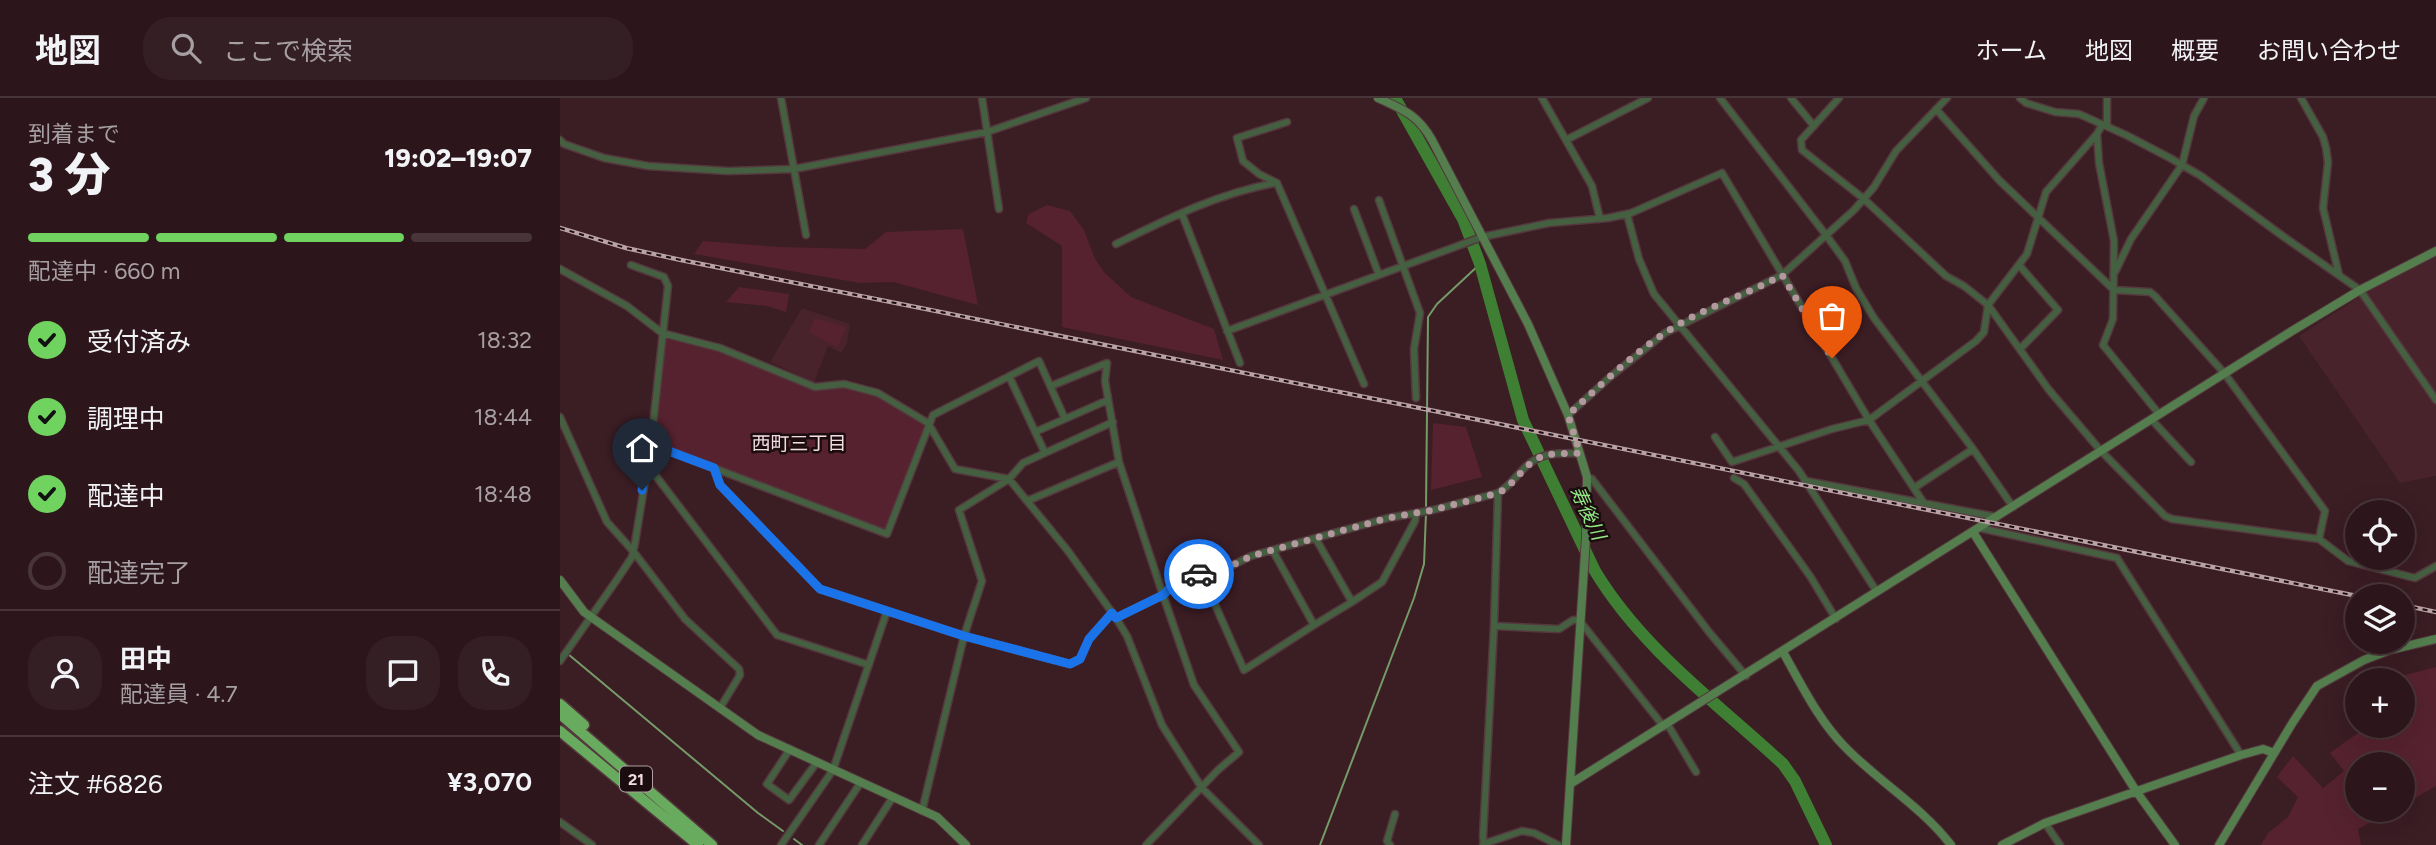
<!DOCTYPE html>
<html lang="ja">
<head>
<meta charset="utf-8">
<style>
	:root { --surface:#2c161b; --page:#341f24; --text:#f1f3f6; --muted:#a69fa3; --line:#48353a; --accent:#70d35f }
	body { margin:0; font-family:Figtree,"Noto Sans JP",sans-serif; background:var(--page); color:var(--text); height:100vh; display:flex; flex-direction:column; font-size:26px; white-space:nowrap }
	* { box-sizing:border-box; margin:0 }
	p { font-size:23px; color:var(--muted) }
	.icon { flex:none; width:38px; height:38px; fill:none; stroke:currentColor; stroke-width:2; stroke-linecap:round; stroke-linejoin:round }
	.map { position:relative; flex:1; overflow:hidden }
	.side { display:flex; flex-direction:column; background:var(--surface); width:560px }
	.side>* { flex:none }
	.fabs { position:absolute; left:1785px; top:402px; display:grid; gap:14px }
	.fabs a { display:grid; place-items:center; width:70px; height:70px; border-radius:50%; background:var(--surface); box-shadow:0 7px 28px #0002,0 0 0 2px var(--line); font-size:35px }
	.pin { position:absolute; display:grid; place-items:center; width:60px; height:60px; color:#fff; margin:-72px -30px; border-radius:50% 50% 50% 0; rotate:-45deg; box-shadow:0 0 7px #0007 }
	.pin .icon { rotate:45deg }
	.courier { position:absolute; display:grid; place-items:center; width:70px; height:70px; margin:-35px; border:5px solid #1a73e8; border-radius:50%; background:#fff; color:#222; box-shadow:0 2px 9px #0007 }
	.summary em { font-style:normal; font-weight:800 }
	.summary div { display:flex; flex-direction:column-reverse }
	.summary { display:flex; align-items:center; justify-content:space-between; height:119px; padding:0 28px }
	h1 { font-size:46px; font-weight:800; line-height:52px }
	.bar { display:grid; grid-template-columns:repeat(4,1fr); gap:10px 7px; align-content:center; height:84px; padding:0 28px }
	.bar i { height:9px; border-radius:5px; background:var(--line) }
	.bar .active { background:var(--accent) }
	.bar p { grid-column:span 4 }
	.line { display:flex; align-items:center; gap:18px; padding:0 28px; border-top:2px solid var(--line) }
	.line div { flex:1 }
	.round { display:grid; place-items:center; flex:none; width:74px; height:74px; border-radius:28px; background:var(--page) }
	ol { padding:0 28px; list-style:none }
	li { display:flex; align-items:center; gap:21px; height:77px }
	li p { margin-inline-start:auto }
	li .icon { padding:7px; border-radius:50%; background:var(--accent); color:#111; stroke-width:4 }
	li:last-child { color:var(--muted) }
	li i { width:38px; height:38px; border:4px solid var(--line); border-radius:50% }
	header { display:flex; align-items:center; gap:42px; box-sizing:border-box; height:98px; padding:0 35px; background:var(--surface); border-bottom:2px solid var(--line) }
	header strong { font-size:33px }
	nav { display:flex; gap:38px; margin-inline-start:auto; font-size:24px }
	.search { width:490px; height:63px; background:var(--page); display:flex; align-items:center; gap:18px; box-sizing:border-box; padding:0 24px; border-radius:28px; color:var(--muted); font-size:26px }
	main { display:flex; flex:1; min-height:0 }
	.map>svg:first-child { display:block }
</style>
</head>
<body>
<header>
<strong>地図</strong>
<div class="search"><svg class="icon" aria-label="search" viewBox="0 0 24 24"><circle cx="10" cy="10" r="6"/><path d="M15 15l6 6"/></svg>ここで検索</div>
<nav><a>ホーム</a><a>地図</a><a>概要</a><a>お問い合わせ</a></nav>
</header>
<main>
<section class="side">
<div class="summary"><div><h1>3 分</h1><p>到着まで</p></div><em>19:02–19:07</em></div>
<div class="bar"><i class="active"></i><i class="active"></i><i class="active"></i><i></i><p>配達中 · 660 m</p></div>
<ol>
<li><svg class="icon" aria-label="check" viewBox="0 0 24 24"><path d="M5 12l5 5 9-10"/></svg>受付済み<p>18:32</p></li>
<li><svg class="icon" aria-label="check" viewBox="0 0 24 24"><path d="M5 12l5 5 9-10"/></svg>調理中<p>18:44</p></li>
<li><svg class="icon" aria-label="check" viewBox="0 0 24 24"><path d="M5 12l5 5 9-10"/></svg>配達中<p>18:48</p></li>
<li><i></i>配達完了</li>
</ol>
<div class="line" style="height:126px"><a class="round"><svg class="icon" aria-label="person" viewBox="0 0 24 24"><circle cx="12" cy="8" r="4"/><path d="M4 21q1-7 8-7t8 7"/></svg></a><div><b>田中</b><p>配達員 · 4.7</p></div><a class="round"><svg class="icon" aria-label="chat" viewBox="0 0 24 24"><path d="M4 5h16v11H9l-5 4z"/></svg></a><a class="round"><svg class="icon" aria-label="phone" viewBox="0 0 24 24"><path d="M5 4h4l2 5-3 2q2 4 5 5l2-3 5 2v4C11 20 4 13 5 4z"/></svg></a></div>
<div class="line" style="height:91px"><div>注文 #6826</div><b>¥3,070</b></div>
</section>
<div class="map">
<svg width="1876" height="747" viewBox="0 0 1876 747">
	<rect width="100%" height="100%" fill="#3b1d24"/>
	<!-- built -->
	<path fill="#48232c" d="M1876,157V378L1840,385L1739,238L1816,188Z
		M242,210L290,226L287,245L281,255L268,248L254,284L210,264Z"/>
	<!-- green -->
	<path fill="#56222f" d="M487,107L510,113L524,132L535,161L544,174L571,199L654,231L663,262L502,229V148L466,125L469,116Z
		M403,131L418,207L333,184L300,185L134,156L143,143L219,149L305,151L326,134Z
		M179,189L229,196L226,214L207,208L166,204Z
		M255,220L286,229L278,250L249,234Z
		M102,235L160,250L255,289L284,286L318,295L368,325L327,436L91,346Z
		M873,325L906,329L922,379L871,392Z
		M1876,569V688L1843,707V667H1797V712H1833L1798,731L1801,747H1701L1708,735L1728,719L1738,699L1717,679L1733,658L1763,690L1784,673L1770,655L1808,628H1843V583H1822Z"/>
	<g fill="none" stroke-linecap="round" stroke-linejoin="round">
		<!-- stream -->
		<path stroke="#759b68" stroke-width="2" d="M866,409L868,219L877,206L920,166
			M8,556L198,715L223,733
			M234,741L242,747
			M760,747L854,500L864,466L866,415"/>
		<!-- river -->
		<path stroke="#3f7f34" stroke-width="12" d="M835,0L903,121L920,166L963,322L1035,473C1082,551 1157,605 1223,666L1235,683L1266,747"/>
		<defs>
			<path id="street" d="M221,0L246,137
				M422,0L439,111
				M982,0L1032,88L1040,121
				M1160,0L1266,137L1285,163L1296,190L1314,220L1413,351L1453,409
				M1231,0L1254,28
				M1279,0L1241,42L1242,52L1304,101L1386,178L1404,188L1428,207L1489,292L1541,353L1605,418L1612,421L1759,441L1788,463L1855,480L1876,468
				M1460,0L1466,5L1495,14L1519,16L1566,37L1610,60L1641,78L1724,139L1800,192L1876,302
				M1741,0L1763,39L1766,50L1768,64L1763,110L1779,177
				M1376,11L1439,82L1554,192L1590,194L1595,198L1665,276L1765,413L1759,441
				M727,24L677,40L683,63L699,76L717,85L804,286
				M1547,28V0
				M1537,36L1539,65L1554,143L1553,221L1543,247L1599,316
				M0,42L4,46L44,60L88,68L168,73L234,71L427,34L526,0
				M1006,42L1088,0
				M819,102L860,215L854,251L856,300
				M794,111L819,177
				M622,116L680,265
				M1067,116L1079,161L1094,196L1239,373L1317,494
				M556,146C607,121 659,95 715,85
				M1459,167L1498,212L1460,251
				M0,171L67,208L102,235L160,250L255,289L284,286L318,295L368,325L395,371L449,381L508,453L556,520L567,538L602,627L642,690L699,747
				M1555,174L1571,141L1622,67L1634,18L1644,0
				M667,233L922,139L989,125L1048,120L1071,115L1162,75L1309,322L1363,404
				M449,278L485,355
				M491,288L547,265L545,283L559,364L603,497L634,587L679,654L658,672L586,747
				M1008,317L1050,279L1105,235L1222,177L1294,112L1314,89L1336,53L1387,0
				M0,319L47,424L73,453L125,521L179,571L180,577L160,610
				M1591,321L1631,364
				M475,334L548,302
				M1155,339L1172,364L1272,331L1309,322L1416,243L1424,234L1428,207L1467,156L1486,94L1537,36L1542,27
				M91,346L327,436L373,317L479,263L505,321
				M86,365L217,537L309,567
				M154,370L160,387L260,491L404,538L510,566L520,561L529,541L552,515
				M1027,379L1032,381L1149,534L1186,578
				M1174,380L1184,386L1250,478L1276,521
				M1246,383L1437,419
				M1354,390L1413,351
				M467,403L559,364
				M1420,430L1557,460L1681,657
				M756,441L792,504L822,484L855,423L856,415
				M641,475L684,572L754,527L713,453
				M556,520L603,497L618,483L673,467L691,458L828,420L873,412L938,395C954,386 963,365 981,359C992,354 1008,356 1020,355
				M754,527L792,504
				M934,528L999,531L1013,522H1019L1104,629
				M0,563L56,483L72,459L75,445L91,346L108,188L104,179L71,167
				M1108,627L1136,674
				M230,651L207,686L229,702L257,664
				M362,713L404,538L422,483L399,412L449,381L463,365L553,324
				M0,724L32,747
				M1485,725L1500,747
				M923,746L962,733L974,735L998,747
				M924,746L923,739L934,528L938,395
				M221,747L273,672L327,513
				M259,747L301,684
				M302,747L333,699
				M830,747L827,743L835,716"/>
			<path id="secondary" d="M818,0C844,12 858,17 872,42L968,226L1008,317L1027,379L1026,439L1006,747
				M1413,434L1576,693L1615,747
				M0,482L24,514L198,637L377,719L406,747
				M1223,554C1241,586 1259,623 1285,649C1318,683 1362,709 1391,747
				M1010,686L1732,233L1800,192L1876,153
				M1442,747L1485,725L1681,657L1703,651L1714,655
				M1659,747L1733,624L1757,588L1804,562L1830,552L1876,541"/>
			<path id="highway" d="M0,606L24,627
				M0,616L152,747
				M0,633L138,747"/>
		</defs>
		<!-- street casing -->
		<use href="#street" stroke="#55383e" stroke-width="9"/>
		<!-- secondary casing -->
		<use href="#secondary" stroke="#55383e" stroke-width="10"/>
		<!-- highway casing -->
		<use href="#highway" stroke="#55383e" stroke-width="13"/>
		<!-- street -->
		<use href="#street" stroke="#455f41" stroke-width="6"/>
		<!-- secondary -->
		<use href="#secondary" stroke="#547e4d" stroke-width="8"/>
		<!-- highway -->
		<use href="#highway" stroke="#69ab5e" stroke-width="10"/>
		<defs>
			<path id="rail" d="M0,130L66,150L121,162L1802,499
				M1843,507L1876,514"/>
		</defs>
		<!-- rail casing -->
		<use href="#rail" stroke="#baa1a6" stroke-width="4.5"/>
		<!-- rail -->
		<use href="#rail" stroke="#1a0c0f" stroke-width="2" stroke-dasharray="5" stroke-linecap="butt"/>
	</g>
	<g fill="none" stroke-linecap="round" stroke-linejoin="round">
		<!-- done -->
		<path stroke="#b2999e" stroke-width="7" stroke-dasharray="0 12.6" d="M639,476L673,467L691,458L828,420L873,412L938,395C955,387 963,366 981,359C992,354 1008,356 1020,355L1008,317C1042,286 1076,252 1116,228C1149,208 1188,196 1222,177L1272,260"/>
		<!-- route -->
		<path stroke="#1a73e8" stroke-width="9" d="M82,392L90,346L154,370L160,387L260,491L404,538L510,566L520,561L529,541L552,515L556,520L603,497L618,482L639,476"/>
	</g>
	<g text-anchor="middle" dominant-baseline="central" stroke-width="5" stroke-linejoin="round" paint-order="stroke">
		<!-- shield labels -->
		<rect fill="#1a0c0f" stroke="#b19ea1" stroke-width="2" x="60" y="668.5" width="32" height="25" rx="5"/>
		<g font-size="16" font-weight="bold" fill="#f2dce0">
			<text x="76" y="681">21</text>
		</g>
		<!-- neighbourhood labels -->
		<g font-size="19" fill="#f2dce0" stroke="#1a0c0f">
			<text x="239" y="345">西町三丁目</text>
		</g>
		<!-- water labels -->
		<g font-size="19" font-style="italic" fill="#91e783" stroke="#1a0c0f">
			<text transform="translate(1028 415) rotate(65)">寿後川</text>
		</g>
	</g>
</svg>
<div class="fabs">
<a><svg class="icon" aria-label="locate" viewBox="0 0 24 24"><circle cx="12" cy="12" r="6"/><path d="M12 2v4M12 18v4M2 12h4M18 12h4"/></svg></a>
<a><svg class="icon" aria-label="layers" viewBox="0 0 24 24"><path d="M12 4l9 5-9 5-9-5zM3 14l9 5 9-5"/></svg></a>
<a>+</a>
<a>−</a>
</div>
<div class="pin" style="left:1272px;top:260px;background:#ea580c"><svg class="icon" aria-label="bag" viewBox="0 0 24 24"><path d="M5 8h14l-1 12H6zM9 8a3 3 0 0 1 6 0"/></svg></div>
<div class="pin" style="left:82px;top:392px;background:#1f2937"><svg class="icon" aria-label="home" viewBox="0 0 24 24"><path d="M3 11l9-7 9 7M6 9v11h12V9"/></svg></div>
<div class="courier" style="left:639px;top:476px"><svg class="icon" aria-label="car" viewBox="0 0 24 24"><path d="M5 17H2v-5l4-1 3-4h7l3 4 3 1v5h-3M9 17h6M6 11h13"/><circle cx="7" cy="17" r="2"/><circle cx="17" cy="17" r="2"/></svg></div>
</div>
</main>
</body>
</html>
